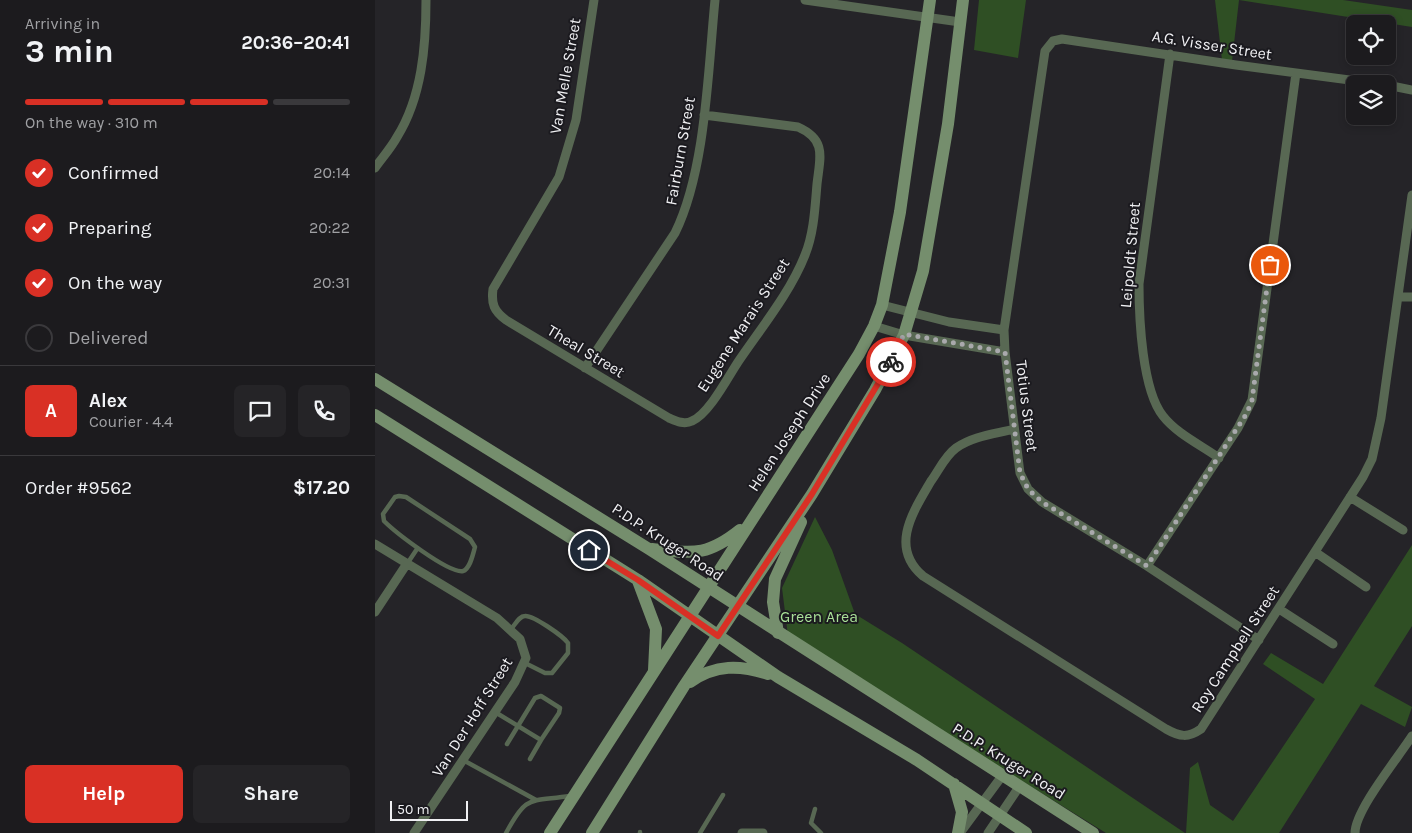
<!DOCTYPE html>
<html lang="en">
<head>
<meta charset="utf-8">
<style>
	:root { --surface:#1c1b1e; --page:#252427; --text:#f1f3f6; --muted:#a0a1a4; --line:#3a393c; --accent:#d93025 }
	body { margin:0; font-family:Karla,sans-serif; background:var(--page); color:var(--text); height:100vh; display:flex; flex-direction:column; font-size:19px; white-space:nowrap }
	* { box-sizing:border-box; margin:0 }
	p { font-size:16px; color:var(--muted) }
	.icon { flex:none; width:28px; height:28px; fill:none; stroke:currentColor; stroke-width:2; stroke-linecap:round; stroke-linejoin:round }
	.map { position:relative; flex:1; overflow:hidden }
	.details { display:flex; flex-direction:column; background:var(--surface); width:375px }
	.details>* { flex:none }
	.buttons { position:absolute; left:971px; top:15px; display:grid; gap:10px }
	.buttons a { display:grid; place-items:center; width:50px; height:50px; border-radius:8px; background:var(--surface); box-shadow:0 2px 8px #0003,0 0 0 1px var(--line); font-size:25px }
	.scale { position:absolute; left:15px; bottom:12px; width:78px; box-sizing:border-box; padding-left:5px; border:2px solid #f0f0f3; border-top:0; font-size:14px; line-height:18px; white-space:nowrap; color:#f0f0f3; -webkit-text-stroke:4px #1b1a1f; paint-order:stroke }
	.pin { position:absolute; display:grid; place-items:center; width:42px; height:42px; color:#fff; margin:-21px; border:2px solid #fff; border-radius:50%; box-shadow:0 1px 5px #0007 }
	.courier { position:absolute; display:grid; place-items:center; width:50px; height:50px; margin:-25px; border:4px solid #d93025; border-radius:50%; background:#fff; color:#222; box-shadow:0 1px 6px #0007 }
	.summary em { font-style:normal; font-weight:700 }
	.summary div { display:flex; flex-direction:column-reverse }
	.summary { display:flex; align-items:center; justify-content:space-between; height:85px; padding:0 25px }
	h1 { font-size:32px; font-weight:700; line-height:38px }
	.bar { display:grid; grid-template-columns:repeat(4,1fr); gap:8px 5px; align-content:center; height:60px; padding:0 25px }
	.bar i { height:6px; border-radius:4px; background:var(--line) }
	.bar .on { background:var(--accent) }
	.bar p { grid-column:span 4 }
	.line { display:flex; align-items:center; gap:12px; padding:0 25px; border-top:1px solid var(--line) }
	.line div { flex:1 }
	.round { display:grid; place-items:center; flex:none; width:52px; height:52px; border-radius:8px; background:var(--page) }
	ol { padding:0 25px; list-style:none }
	li { display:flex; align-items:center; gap:15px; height:55px }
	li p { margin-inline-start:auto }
	li .icon { padding:5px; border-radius:50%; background:var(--accent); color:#fff; stroke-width:4 }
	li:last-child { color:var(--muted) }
	li i { width:28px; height:28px; border:2px solid var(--line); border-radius:50% }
	.primary-button { display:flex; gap:10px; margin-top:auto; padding:10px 25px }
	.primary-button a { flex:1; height:58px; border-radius:8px; background:var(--accent); color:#fff; font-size:20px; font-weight:700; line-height:58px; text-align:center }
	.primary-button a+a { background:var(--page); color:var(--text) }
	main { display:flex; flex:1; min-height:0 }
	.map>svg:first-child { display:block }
</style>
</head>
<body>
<main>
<section class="details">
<div class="summary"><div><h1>3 min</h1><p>Arriving in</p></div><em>20:36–20:41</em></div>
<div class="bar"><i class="on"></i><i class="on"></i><i class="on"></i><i></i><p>On the way · 310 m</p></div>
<ol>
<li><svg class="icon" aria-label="check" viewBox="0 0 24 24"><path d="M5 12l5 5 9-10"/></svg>Confirmed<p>20:14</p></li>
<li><svg class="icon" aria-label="check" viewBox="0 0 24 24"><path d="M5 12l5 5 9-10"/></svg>Preparing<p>20:22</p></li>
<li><svg class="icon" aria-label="check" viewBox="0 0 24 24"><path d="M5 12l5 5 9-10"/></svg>On the way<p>20:31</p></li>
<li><i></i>Delivered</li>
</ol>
<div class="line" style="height:90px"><b class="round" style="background:var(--accent);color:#fff">A</b><div><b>Alex</b><p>Courier · 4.4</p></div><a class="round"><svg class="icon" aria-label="chat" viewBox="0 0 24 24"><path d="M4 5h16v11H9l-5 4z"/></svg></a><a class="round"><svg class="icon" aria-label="phone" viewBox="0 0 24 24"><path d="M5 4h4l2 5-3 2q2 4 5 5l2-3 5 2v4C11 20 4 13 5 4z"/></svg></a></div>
<div class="line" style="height:65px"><div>Order #9562</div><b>$17.20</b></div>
<div class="primary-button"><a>Help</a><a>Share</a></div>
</section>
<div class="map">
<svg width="1037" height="833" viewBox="0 0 1037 833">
	<rect width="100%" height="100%" fill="#252428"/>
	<!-- green -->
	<path fill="#2f4f24" d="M604,0H651L643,58L599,50Z
		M840,0H968L1037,10V27L864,0L857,61L847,60Z
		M440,517L457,550L480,614L527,643L810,833H731L413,636L407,588Z
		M1037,545V626L999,686L1037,707L1030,727L986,704L904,833H811L815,768L823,762L835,805L858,821L940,699L888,664L896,653L948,684Z"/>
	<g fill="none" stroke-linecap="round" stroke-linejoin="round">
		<!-- lane -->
		<path stroke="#586853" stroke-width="4.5" d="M24,496L31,497L95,539L100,547C98,554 95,569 88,571C74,574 20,532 9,521L8,514L20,497Z
			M32,564L42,549
			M136,629C140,625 144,616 150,616C158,615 188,636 193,643V653L177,673H170L150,663
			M120,712L166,740L184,713L185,708L166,696L160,698L132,744
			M155,759L166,740
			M88,760L161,800
			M440,809L436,823L446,833
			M131,833C152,794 154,802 195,796
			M265,833V832
			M325,833L348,795"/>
		<!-- street -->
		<path stroke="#586853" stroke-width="9" d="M219,0L201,120L184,177L118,289C116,304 119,311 131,320L294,418C301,421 309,425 317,421C334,414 353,377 363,362C386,328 415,293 430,255C439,233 440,207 442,184C445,157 452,140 423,127L329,115
			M430,0L585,22
			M795,54L764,284C764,318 767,390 788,416C802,434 826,445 844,458
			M1012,85L1037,90
			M0,168C7,158 16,148 22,137C47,97 51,46 51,0
			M1023,297H1037
			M507,305L574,322L629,330
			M499,326L529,335L630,352
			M210,368L300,233C331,170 333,70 340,0
			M639,429C620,434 598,436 581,448C570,456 564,470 556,481C538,512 514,547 548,576L791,729C805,737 813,738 826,729L988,477L997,459L1006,418L1037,195
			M975,497L1028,530
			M0,544L122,618L145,639L151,658L140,682L39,833
			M940,552L991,587
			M772,566L863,428L877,400L921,73
			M904,609L958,644
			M0,612L31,565
			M884,640L772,566L667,502L653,489L645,473L630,352L629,330L670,51L678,41L687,39L861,65L1005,84
			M367,833H388
			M585,833L627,776
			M613,833L644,787
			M980,833C980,810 1023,758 1037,736"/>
		<!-- secondary -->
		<path stroke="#758e6d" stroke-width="12" d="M0,379L274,549L718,833
			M0,415L263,580L403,677L542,760L651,833
			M277,549C318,553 331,557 365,530
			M263,581L281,629L279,670
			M403,633L398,602L400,579L426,522
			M315,682C341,664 365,665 393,674
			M579,784L587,812L583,833
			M175,833L484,354L499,326L507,305L525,212L555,0
			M217,833L309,686L437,494L500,390L529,335L548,271L573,124L588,0"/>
	</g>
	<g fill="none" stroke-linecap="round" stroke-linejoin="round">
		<!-- done -->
		<path stroke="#a9a9ac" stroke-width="5" stroke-dasharray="0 9" d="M516,362L529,334L630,352L645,473L653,489L667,502L772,566L872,413L877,400L895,265"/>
		<!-- route -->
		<path stroke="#d93025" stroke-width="6" d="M214,550L263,580L343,636L437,494L516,362"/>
	</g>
	<g text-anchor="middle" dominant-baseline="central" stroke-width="4" stroke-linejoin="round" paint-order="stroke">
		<!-- street labels -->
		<g font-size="16" fill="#f0f0f3" stroke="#1b1a1f">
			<text transform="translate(837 45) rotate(9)">A.G. Visser Street</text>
			<text transform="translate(190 76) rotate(-80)">Van Melle Street</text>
			<text transform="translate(305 151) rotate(-80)">Fairburn Street</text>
			<text transform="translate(755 255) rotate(-85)">Leipoldt Street</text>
			<text transform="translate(368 325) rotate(-57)">Eugene Marais Street</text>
			<text transform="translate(211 351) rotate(31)">Theal Street</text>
			<text transform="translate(652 406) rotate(83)">Totius Street</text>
			<text transform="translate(414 432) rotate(-57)">Helen Joseph Drive</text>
			<text transform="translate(293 542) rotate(33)">P.D.P. Kruger Road</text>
			<text transform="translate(860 649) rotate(-57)">Roy Campbell Street</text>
			<text transform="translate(97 717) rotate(-58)">Van Der Hoff Street</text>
			<text transform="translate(634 761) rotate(32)">P.D.P. Kruger Road</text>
		</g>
		<!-- park labels -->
		<g font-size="16" fill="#a8df97" stroke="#1b1a1f">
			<text x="444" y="616">Green Area</text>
		</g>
	</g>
</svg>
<div class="buttons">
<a><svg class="icon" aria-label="locate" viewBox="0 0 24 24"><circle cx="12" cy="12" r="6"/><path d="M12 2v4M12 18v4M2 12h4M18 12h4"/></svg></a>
<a><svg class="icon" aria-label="layers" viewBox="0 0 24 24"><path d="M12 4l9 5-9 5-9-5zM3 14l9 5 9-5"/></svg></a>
</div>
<div class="scale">50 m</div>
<div class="pin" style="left:895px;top:265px;background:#ea580c"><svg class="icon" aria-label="bag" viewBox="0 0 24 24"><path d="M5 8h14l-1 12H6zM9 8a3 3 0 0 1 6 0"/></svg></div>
<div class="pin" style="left:214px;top:550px;background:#1f2937"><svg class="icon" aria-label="home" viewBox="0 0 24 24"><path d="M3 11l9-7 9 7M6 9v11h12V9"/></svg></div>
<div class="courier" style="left:516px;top:362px"><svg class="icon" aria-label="bike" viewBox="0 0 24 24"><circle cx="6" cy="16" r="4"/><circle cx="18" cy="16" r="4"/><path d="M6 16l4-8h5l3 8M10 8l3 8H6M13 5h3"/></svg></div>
</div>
</main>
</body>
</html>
